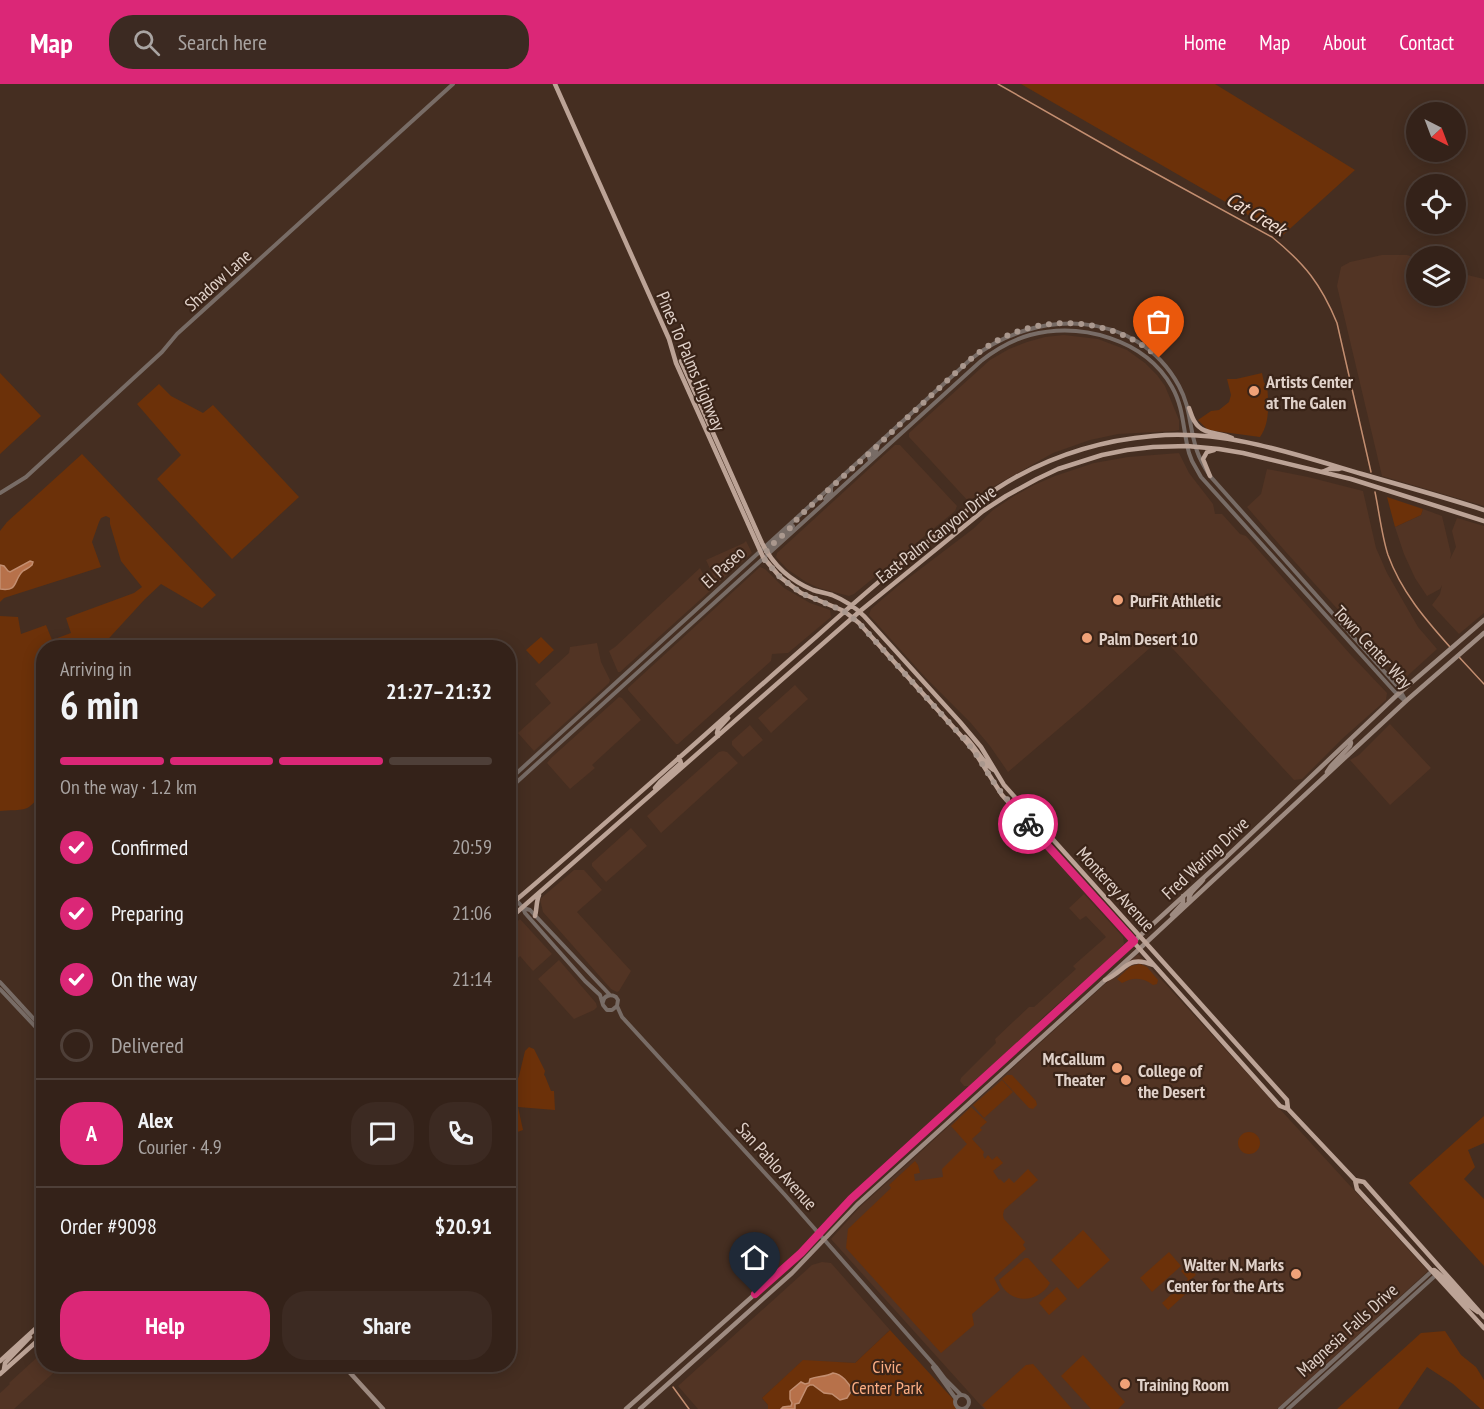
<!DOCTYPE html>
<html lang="en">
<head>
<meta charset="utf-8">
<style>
	:root { --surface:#342219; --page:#3c2a22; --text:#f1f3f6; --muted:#a9a4a2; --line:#4e3f38; --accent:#db2777 }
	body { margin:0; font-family:"PT Sans Narrow",sans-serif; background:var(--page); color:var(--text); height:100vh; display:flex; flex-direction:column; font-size:22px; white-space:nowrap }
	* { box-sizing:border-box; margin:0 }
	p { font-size:20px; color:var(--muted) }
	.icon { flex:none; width:33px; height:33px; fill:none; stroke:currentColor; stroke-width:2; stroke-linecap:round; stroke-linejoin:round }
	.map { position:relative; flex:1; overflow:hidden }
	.drawer { position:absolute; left:36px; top:556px; width:480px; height:732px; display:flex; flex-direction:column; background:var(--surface); border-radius:24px; box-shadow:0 3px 15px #0003,0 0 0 2px var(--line) }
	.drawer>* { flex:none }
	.needle { width:39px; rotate:138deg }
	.fabs { position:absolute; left:1406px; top:18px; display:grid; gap:12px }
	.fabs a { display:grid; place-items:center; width:60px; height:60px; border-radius:50%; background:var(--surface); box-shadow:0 3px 15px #0003,0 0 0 2px var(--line); font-size:30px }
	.pin { position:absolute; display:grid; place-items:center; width:51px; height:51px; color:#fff; margin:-62px -26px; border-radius:50% 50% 50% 0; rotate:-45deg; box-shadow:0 0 6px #0007 }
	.pin .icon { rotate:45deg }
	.courier { position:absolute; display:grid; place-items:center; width:60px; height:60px; margin:-30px; border:4px solid #db2777; border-radius:50%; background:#fff; color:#222; box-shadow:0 2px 8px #0007 }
	.headline em { font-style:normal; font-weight:600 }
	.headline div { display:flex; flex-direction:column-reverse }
	.headline { display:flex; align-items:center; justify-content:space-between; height:102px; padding:0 24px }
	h1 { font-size:39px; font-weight:600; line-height:45px }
	.bar { display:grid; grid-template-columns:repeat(4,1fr); gap:9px 6px; align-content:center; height:72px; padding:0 24px }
	.bar i { height:8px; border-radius:4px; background:var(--line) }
	.bar .on { background:var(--accent) }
	.bar p { grid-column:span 4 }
	.line { display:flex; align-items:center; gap:15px; padding:0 24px; border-top:2px solid var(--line) }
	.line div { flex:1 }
	.round { display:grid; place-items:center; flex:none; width:63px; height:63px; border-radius:24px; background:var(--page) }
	ol { padding:0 24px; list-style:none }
	li { display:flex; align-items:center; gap:18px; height:66px }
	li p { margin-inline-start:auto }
	li .icon { padding:6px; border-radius:50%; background:var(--accent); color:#fff; stroke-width:4 }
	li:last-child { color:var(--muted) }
	li i { width:33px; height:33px; border:3px solid var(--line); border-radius:50% }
	.primary-button { display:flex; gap:12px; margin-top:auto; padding:12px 24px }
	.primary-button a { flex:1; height:69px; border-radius:24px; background:var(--accent); color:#fff; font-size:24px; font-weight:600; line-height:69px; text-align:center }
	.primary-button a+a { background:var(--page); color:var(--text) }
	header { display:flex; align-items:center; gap:36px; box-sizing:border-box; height:84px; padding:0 30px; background:var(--accent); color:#fff }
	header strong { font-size:28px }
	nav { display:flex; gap:33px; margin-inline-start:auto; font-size:21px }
	.search { width:420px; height:54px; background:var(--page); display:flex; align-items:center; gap:15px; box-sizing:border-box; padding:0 21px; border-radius:24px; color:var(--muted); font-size:22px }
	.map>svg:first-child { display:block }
</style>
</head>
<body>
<header>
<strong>Map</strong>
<div class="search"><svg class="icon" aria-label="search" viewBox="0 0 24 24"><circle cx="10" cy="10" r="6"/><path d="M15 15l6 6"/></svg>Search here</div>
<nav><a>Home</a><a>Map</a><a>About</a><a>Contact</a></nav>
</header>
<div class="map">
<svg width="1484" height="1325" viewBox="0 0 1484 1325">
	<rect width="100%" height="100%" fill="#452e21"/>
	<!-- built -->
	<path fill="#523424" d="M1382,171H1407L1416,174V212H1455V188L1484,195V422L1382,392L1337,202L1341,183L1350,178Z
		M1064,251L1098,255L1127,266L1145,279L1157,291L1165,302L1179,336V346L1175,347L1118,350L1090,356L1053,369L968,417L909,353V349L990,276L1009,265L1027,258L1045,253Z
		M895,361H900L957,422L955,427L854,510L849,512L819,504L806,498L787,485L776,473L777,469Z
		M1179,369L1189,389L1213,420L1215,430H1222L1240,450L1246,452L1350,570L1387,609L1386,616L1343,654L1302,695L1294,696L1162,553L1083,624L1008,688L990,662L970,638L925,593L869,531L871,525L898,502L973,445L993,426L1014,412L1034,401L1055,392L1094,379L1128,373Z
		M1267,385L1308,393L1363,407L1376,464L1387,489L1418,543L1437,565L1404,595H1400L1392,585L1386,580L1376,570L1370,561L1285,467L1247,423L1261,410Z
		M1423,425L1442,432L1451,470L1450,475L1456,463L1452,447L1457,434L1484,442V529L1459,550L1432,521L1440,510L1442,501L1440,505L1427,512L1415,494L1404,470L1395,443L1421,431Z
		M746,457L752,469L717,500L706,476L744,459Z
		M760,483L765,485L784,504L810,519L830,526L831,533L788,569L772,570L771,577L678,660H676L628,606V604Z
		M700,484L711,506L620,588H618L609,567L615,563Z
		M597,559L601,578L610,596L609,599L534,667L518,649L551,619L535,600L569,569L570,563Z
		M795,601L808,615L771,649L758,634Z
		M619,613L622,614L641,636L592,681L595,684L570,705L547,679L551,674Z
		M1390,640L1431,684L1390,721L1350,676L1359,671Z
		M750,641L763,656L743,673L732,661V657Z
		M723,667L727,668L738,679L661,749L647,732L719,668Z
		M631,744L647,762L606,798L592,782V779Z
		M574,786H584L602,806L577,828L631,887L619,907L617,908L611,905L543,828L540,815Z
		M1084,810L1123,853L1124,860L1101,882L1042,934L1032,945L969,1002H964L960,997L961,994L996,959L995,955L1029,923H1034L1076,885L1073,882L1106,853L1086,832L1080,836L1069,824Z
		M520,835L552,870L533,887L520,872L509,882V845Z
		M1138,870L1428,1187L1277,1325H984L831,1155L860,1123Z
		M559,876L596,919L597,923L594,926L574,935L538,895Z
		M822,1178L831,1179L890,1246L855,1279L803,1277L762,1314L768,1321V1325H698L678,1302L812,1181Z
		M43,1268L44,1281H62L14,1325H0V1309L10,1300L9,1299Z"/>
	<!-- green -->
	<path fill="#6c3109" d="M1021,0H1215L1355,86L1283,151Z
		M0,289L41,332L0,370Z
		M1262,289L1264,299H1267C1268,316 1271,338 1260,353L1208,346L1198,336L1211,327L1219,326L1229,318L1231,311L1227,295H1236Z
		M159,300L171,312L203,329L213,321L299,413L232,475L157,395L181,371L137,320Z
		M82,370L216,511L202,524L161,500L145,515L100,564H44L43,709C39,713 34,719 29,723C24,727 7,726 0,727V532L18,533L21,550L46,541L52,556L71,549L66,534L134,509L142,503L121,477L110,440V434L106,432L101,434L99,438L92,458L101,483L4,514L0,518V447L7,438Z
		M1387,413L1423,425L1421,431L1395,443Z
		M541,553L554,566L539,580L526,566Z
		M1140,880L1147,883L1158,896L1157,900L1153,901C1143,893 1133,893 1122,899L1117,895L1131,882Z
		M529,963L534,965L545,987L544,991L545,992L551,1007H554L555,1026L518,1023L523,1046L509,1051V1017L519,992L525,967Z
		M1007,991H1012L1036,1017L1037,1021L1033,1025L1029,1024L1002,995Z
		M1002,996L1013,1008L984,1034L973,1021Z
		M971,1023L987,1038L980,1044L982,1046L972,1055L984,1068L983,1071L985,1075L988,1071L992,1076L997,1072L1003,1079L993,1087L999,1096L1000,1095L1004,1099L1009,1094L1014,1099L1028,1085L1038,1096L1004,1126L1003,1131L1004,1135L1025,1158L1023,1161L1026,1165L994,1194L1000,1206L972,1230L974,1241L941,1269L846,1164L848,1145L891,1104L889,1101L915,1077L918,1081L920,1089L914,1090L915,1097L943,1093L942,1085L967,1060L951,1042Z
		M1484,1032V1059L1468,1066L1475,1083L1464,1095L1484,1115V1182L1409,1099Z
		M1238 1059a11 11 0 1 1 22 0a11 11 0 1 1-22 0Z
		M1083,1146L1110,1176L1078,1205L1051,1176Z
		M1169,1168L1181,1182L1152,1208L1140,1194Z
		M1025,1174H1028L1050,1199C1037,1221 1008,1220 999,1196Z
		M1190,1184L1196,1191L1185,1200L1190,1206L1168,1226L1162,1219L1188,1195L1181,1187L1183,1185L1186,1188Z
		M1057,1203L1067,1215L1049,1231L1039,1219Z
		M890,1246L962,1325H768V1321L762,1314L803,1276L855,1279Z
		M1445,1247L1461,1271L1476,1283L1484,1296V1325H1481L1453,1300L1427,1283L1398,1325H1337L1421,1249Z
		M1083,1271L1125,1318L1118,1325H1091L1061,1292Z
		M1033,1280L1072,1325H986L982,1321L1026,1281Z"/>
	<!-- water -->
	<path fill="#b7714a" stroke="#c38e70" stroke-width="1.5" d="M30,477L33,478L32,481C29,484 26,485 23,487C13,496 19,508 0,505V481L4,482L8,487L10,488Z
		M833,1289C842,1290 849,1299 852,1306L847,1314L840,1316L832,1310L824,1309L813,1301H810L807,1303L799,1319L795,1320V1325H781L783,1323L791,1322L792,1319L790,1315V1307L801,1298L805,1300L809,1299L810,1295C818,1292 826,1293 833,1289Z"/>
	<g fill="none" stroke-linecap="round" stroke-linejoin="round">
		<!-- stream -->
		<path stroke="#c38e70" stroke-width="1.5" d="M998,0L1124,72L1272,153C1305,180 1321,200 1337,239L1371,388
			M1375,408C1379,427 1382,453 1388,471C1401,507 1425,535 1450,563
			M1459,573L1484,600
			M673,1303L689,1325"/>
		<!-- tertiary -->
		<path stroke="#786c66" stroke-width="4" d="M870,377L869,373L876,367L878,361
			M0,409L26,393L162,268L177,250L453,0
			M825,415L831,408V403
			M766,467L793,442
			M508,697L971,275C1034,224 1137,224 1179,302C1191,324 1189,344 1197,367C1200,376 1205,384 1210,392L1398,603L1406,617
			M508,706L981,277C996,265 1012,256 1030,251C1081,238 1145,255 1172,303C1184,324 1183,347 1189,369L1192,377L1201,393L1394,607L1405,617
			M508,806L523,824L525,829L585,897L600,911L603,921L607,926H612L617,922L618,916L616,913C611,910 604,911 603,918
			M523,824L530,826L610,911
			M0,898L44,946
			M0,905L44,952
			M617,922L622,933L785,1111L936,1283L945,1295L961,1311
			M933,1283L956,1315
			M955 1318a7 7 0 1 1 14 0a7 7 0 1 1-14 0Z
			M1280,1325L1432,1187
			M1288,1325L1436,1191"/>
		<!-- secondary -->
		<path stroke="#9e8b81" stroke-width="4.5" d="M1327,688L1331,682L1350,662L1351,659L1350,656
			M1189,818C1187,809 1198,803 1203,796
			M1172,831L1183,819V812
			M343,1281L383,1325
			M626,1325L801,1169L851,1115L1221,778L1397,611L1484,536
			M640,1325L792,1189L857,1121L1136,868L1406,617L1484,549"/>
		<!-- primary -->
		<path stroke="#bca396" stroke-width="4.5" d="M555,0L669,255L676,279L763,473L780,493L801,509L844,527L859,539L963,654L974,667L1002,711L1280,1022L1288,1025L1355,1096L1357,1105L1484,1244
			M681,277L762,459C773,481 791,497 813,506C819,508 826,509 832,511C844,516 855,523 864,532L960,638L981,663L1004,701L1287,1016L1288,1025
			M1189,324C1191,329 1192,334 1195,338C1202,351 1220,348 1232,354
			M1322,388L1329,385H1339
			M1210,392L1203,375L1207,368L1214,366
			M718,652L717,649L718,645L728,634
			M965,653C975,662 984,681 994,686
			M655,704L660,698L681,679L679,673
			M1011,720H1017L1027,730L1030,729
			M508,823C613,734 714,642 817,552C856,517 895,483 936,451C962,430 987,409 1016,393C1058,370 1104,356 1153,352C1225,345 1294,370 1362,390C1403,402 1444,413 1484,426
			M535,832C537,825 536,818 539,811
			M508,836L859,528L983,427L1006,412L1037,395L1058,385L1102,371L1127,366L1153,363L1187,362L1219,365L1243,369L1351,395L1484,437
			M1105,896C1126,887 1127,870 1153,881
			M1355,1096L1364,1098L1484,1233
			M1434,1186C1451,1197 1460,1218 1478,1228
			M0,1277L44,1237
			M4,1285L5,1279L30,1253
			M0,1290L44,1251"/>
	</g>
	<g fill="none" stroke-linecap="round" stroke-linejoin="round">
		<!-- done -->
		<path stroke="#aa988e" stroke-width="6" stroke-dasharray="0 10.8" d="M1028,740L996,702L974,667L963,654L859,539L844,527L801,509L780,493L763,474C767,462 780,455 788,446C792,442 795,438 798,434C829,404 862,377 893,347C912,329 931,312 950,294C962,283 974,271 988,262C1040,228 1112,232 1159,274"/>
		<!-- route -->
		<path stroke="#db2777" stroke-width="8" d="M755,1210L801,1169L851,1115L1134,857L1028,740"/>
	</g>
	<!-- markers -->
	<g fill="#f0a278" stroke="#3a2418" stroke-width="2">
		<circle cx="1254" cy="307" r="6"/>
		<circle cx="1118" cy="516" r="6"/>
		<circle cx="1087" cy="554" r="6"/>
		<circle cx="1117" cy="984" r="6"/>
		<circle cx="1126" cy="996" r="6"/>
		<circle cx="1296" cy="1190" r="6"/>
		<circle cx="1125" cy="1300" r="6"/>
	</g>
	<g text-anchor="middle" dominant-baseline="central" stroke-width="4.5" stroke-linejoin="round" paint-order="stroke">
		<!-- street labels -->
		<g font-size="18" fill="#e0d1c9" stroke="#3a2418">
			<text transform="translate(218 196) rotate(-42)">Shadow Lane</text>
			<text transform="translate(691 277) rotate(67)">Pines To Palms Highway</text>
			<text transform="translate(936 450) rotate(-38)">East Palm Canyon Drive</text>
			<text transform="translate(723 483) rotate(-42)">El Paseo</text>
			<text transform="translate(1373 563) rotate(47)">Town Center Way</text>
			<text transform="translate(1205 774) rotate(-43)">Fred Waring Drive</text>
			<text transform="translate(1116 805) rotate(48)">Monterey Avenue</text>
			<text transform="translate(777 1082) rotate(48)">San Pablo Avenue</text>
			<text transform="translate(1347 1246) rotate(-42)">Magnesia Falls Drive</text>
		</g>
		<!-- poi labels -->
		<g font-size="18" font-weight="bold" fill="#e0d1c9" stroke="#3a2418" text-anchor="start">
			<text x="1266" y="297">Artists Center<tspan x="1266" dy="21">at The Galen</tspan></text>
			<text x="1130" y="516">PurFit Athletic</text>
			<text x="1099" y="554">Palm Desert 10</text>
			<text x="1105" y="974" text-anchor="end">McCallum<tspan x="1105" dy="21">Theater</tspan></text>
			<text x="1138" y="986">College of<tspan x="1138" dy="21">the Desert</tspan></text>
			<text x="1284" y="1180" text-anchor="end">Walter N. Marks<tspan x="1284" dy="21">Center for the Arts</tspan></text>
			<text x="1137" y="1300">Training Room</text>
		</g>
		<!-- park labels -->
		<g font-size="18" fill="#fcae84" stroke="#3a2418">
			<text x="887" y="1282">Civic<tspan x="887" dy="21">Center Park</tspan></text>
		</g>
		<!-- water labels -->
		<g font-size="20" font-style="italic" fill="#f1ddd2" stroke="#3a2418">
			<text transform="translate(1256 130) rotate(31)">Cat Creek</text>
		</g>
	</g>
</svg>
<div class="fabs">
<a><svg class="needle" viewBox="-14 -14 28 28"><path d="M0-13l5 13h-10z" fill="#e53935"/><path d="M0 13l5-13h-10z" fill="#a9a4a2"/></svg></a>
<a><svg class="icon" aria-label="locate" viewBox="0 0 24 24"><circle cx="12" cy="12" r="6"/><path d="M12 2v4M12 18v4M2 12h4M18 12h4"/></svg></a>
<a><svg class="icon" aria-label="layers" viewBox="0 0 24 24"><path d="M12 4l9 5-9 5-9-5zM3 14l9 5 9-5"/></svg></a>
</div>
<div class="pin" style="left:1159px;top:274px;background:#ea580c"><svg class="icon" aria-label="bag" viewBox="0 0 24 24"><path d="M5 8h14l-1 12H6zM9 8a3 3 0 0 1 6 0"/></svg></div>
<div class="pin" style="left:755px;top:1210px;background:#1f2937"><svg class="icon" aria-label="home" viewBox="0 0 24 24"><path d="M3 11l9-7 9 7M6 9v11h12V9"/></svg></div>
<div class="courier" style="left:1028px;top:740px"><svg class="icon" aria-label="bike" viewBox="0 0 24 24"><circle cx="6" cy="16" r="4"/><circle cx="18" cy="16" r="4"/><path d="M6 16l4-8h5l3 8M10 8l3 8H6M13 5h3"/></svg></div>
<section class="drawer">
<div class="headline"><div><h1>6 min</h1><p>Arriving in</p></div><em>21:27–21:32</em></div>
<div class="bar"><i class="on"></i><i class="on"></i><i class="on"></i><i></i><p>On the way · 1.2 km</p></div>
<ol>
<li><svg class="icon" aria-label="check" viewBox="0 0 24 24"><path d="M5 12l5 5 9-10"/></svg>Confirmed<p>20:59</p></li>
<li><svg class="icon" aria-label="check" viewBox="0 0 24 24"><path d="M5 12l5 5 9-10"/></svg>Preparing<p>21:06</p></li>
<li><svg class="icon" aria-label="check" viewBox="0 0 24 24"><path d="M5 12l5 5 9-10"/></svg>On the way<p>21:14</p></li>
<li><i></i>Delivered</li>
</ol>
<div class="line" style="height:108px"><b class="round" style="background:var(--accent);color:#fff">A</b><div><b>Alex</b><p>Courier · 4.9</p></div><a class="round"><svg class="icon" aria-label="chat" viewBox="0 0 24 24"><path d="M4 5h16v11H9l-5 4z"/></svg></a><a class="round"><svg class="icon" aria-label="phone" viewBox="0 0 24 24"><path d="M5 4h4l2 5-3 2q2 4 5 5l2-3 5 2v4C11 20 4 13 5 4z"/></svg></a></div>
<div class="line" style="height:78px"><div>Order #9098</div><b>$20.91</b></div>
<div class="primary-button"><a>Help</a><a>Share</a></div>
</section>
</div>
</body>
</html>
